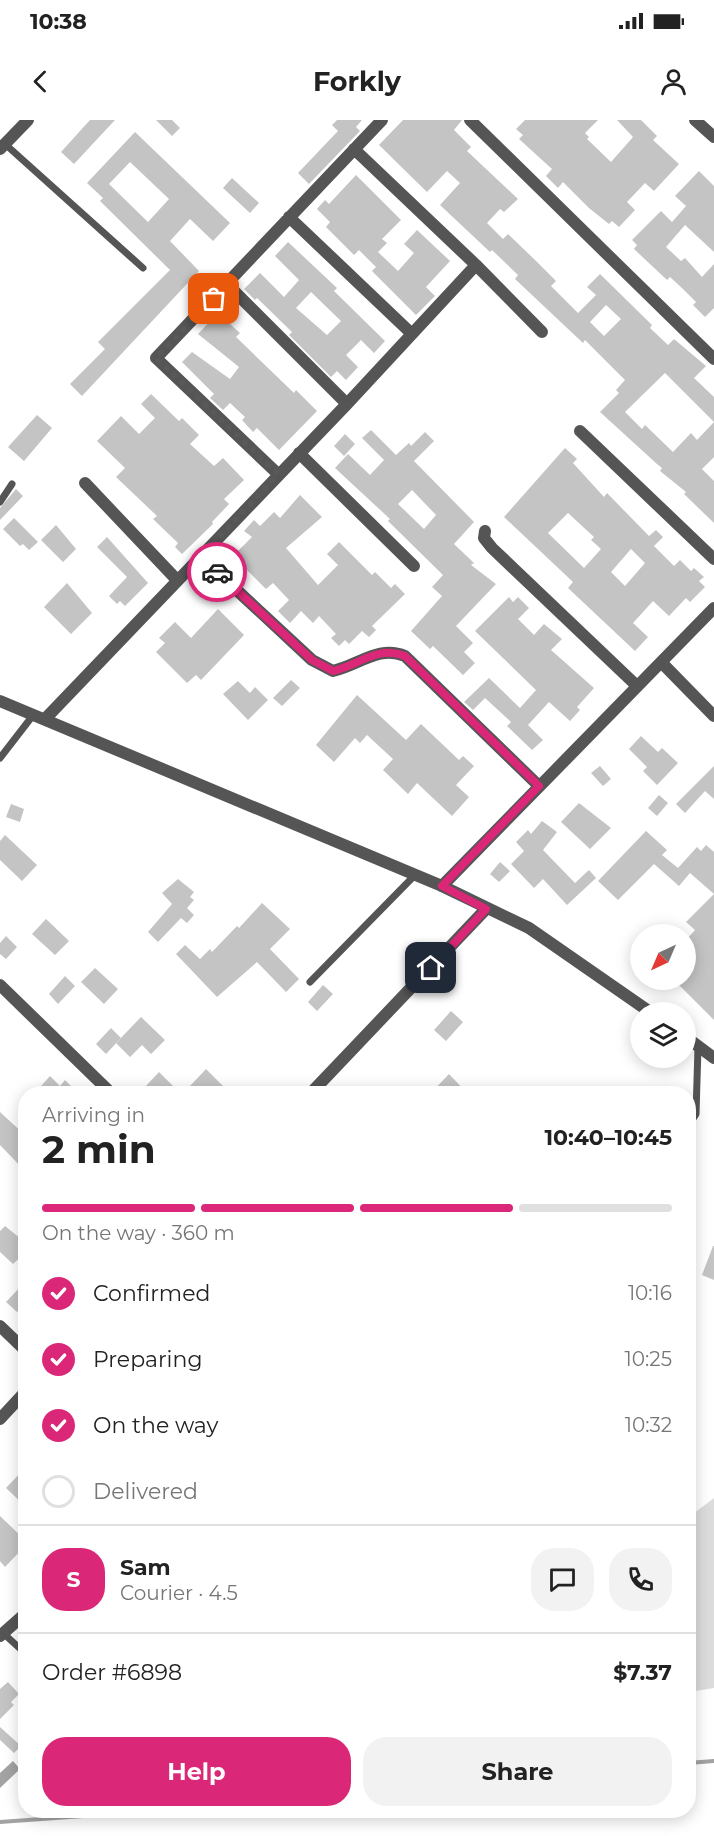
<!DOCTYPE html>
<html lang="en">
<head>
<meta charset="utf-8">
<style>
	:root { --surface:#fff; --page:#f2f2f2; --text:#222; --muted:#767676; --line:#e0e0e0; --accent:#db2777 }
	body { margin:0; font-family:Montserrat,sans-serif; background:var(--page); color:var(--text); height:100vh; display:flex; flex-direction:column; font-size:22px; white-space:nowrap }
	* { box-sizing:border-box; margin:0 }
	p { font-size:20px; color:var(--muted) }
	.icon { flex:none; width:33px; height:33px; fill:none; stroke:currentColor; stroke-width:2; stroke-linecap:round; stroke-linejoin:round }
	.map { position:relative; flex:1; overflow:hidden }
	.drawer { position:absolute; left:18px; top:966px; width:678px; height:732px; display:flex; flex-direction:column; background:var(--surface); border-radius:24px; box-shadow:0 3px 15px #0003 }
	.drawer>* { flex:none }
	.needle { width:39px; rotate:224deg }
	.controls { position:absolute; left:630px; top:804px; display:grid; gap:12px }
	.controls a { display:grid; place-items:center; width:66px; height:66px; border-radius:50%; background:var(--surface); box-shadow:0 3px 15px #0003; font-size:30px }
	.pin { position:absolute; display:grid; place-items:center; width:51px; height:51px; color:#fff; margin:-26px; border-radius:12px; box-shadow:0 3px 9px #0006 }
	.courier { position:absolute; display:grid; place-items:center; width:60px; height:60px; margin:-30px; border:4px solid #db2777; border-radius:50%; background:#fff; color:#222; box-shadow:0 2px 8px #0007 }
	.headline em { font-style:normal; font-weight:700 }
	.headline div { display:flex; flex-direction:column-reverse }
	.headline { display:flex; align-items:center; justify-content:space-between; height:102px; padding:0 24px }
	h1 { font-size:39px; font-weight:700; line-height:45px }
	.bar { display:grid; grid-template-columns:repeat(4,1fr); gap:9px 6px; align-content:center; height:72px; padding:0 24px }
	.bar i { height:8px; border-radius:4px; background:var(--line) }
	.bar .selected { background:var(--accent) }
	.bar p { grid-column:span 4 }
	.line { display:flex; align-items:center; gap:15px; padding:0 24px; border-top:2px solid var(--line) }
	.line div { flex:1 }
	.round { display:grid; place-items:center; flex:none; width:63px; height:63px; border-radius:24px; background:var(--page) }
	ol { padding:0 24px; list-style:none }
	li { display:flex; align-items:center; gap:18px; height:66px }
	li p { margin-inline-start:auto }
	li .icon { padding:6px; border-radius:50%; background:var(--accent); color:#fff; stroke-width:4 }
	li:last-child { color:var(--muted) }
	li i { width:33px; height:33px; border:3px solid var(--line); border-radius:50% }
	.action { display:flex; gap:12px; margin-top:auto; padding:12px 24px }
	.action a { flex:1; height:69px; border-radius:24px; background:var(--accent); color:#fff; font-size:24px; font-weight:700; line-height:69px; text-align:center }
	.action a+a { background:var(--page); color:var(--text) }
	.status { display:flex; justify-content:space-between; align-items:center; height:42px; padding:0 30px; background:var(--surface); direction:ltr }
	.status svg { height:16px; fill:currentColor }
	header { display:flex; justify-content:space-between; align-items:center; height:78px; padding:0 24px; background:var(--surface); font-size:27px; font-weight:700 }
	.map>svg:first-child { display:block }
</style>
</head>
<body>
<div class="status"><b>10:38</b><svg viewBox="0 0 49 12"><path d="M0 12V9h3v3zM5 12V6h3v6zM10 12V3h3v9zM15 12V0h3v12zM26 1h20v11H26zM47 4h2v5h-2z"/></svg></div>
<header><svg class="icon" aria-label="back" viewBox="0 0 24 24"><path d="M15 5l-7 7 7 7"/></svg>Forkly<svg class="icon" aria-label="person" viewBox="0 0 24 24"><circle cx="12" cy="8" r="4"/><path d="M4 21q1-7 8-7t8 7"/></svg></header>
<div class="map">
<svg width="714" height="1716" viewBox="0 0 714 1716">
	<rect width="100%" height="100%" fill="#fff"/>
	<!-- green -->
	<path fill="#dcdcdc" d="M714,1378V1568L689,1572V1397Z"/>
	<!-- water -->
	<path fill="#a3a3a3" d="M13,1641L20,1649L0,1668V1653Z"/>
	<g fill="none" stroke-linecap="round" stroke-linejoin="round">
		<!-- stream -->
		<path stroke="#a3a3a3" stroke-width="4" d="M688,1643L714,1641
			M0,1702L166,1690"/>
	</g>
	<!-- building -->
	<path fill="#c4c4c4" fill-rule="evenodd" d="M90,0H115L74,44L61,32Z
		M156,0H172L180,8L172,16Z
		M337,0H362L356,7L360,11L309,64L298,53L338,11L332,5Z
		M403,0H462L454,10L471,27L467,31L518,79L504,92L500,89L487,103L503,119L508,114L533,138L556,161L551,166L578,193L596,175L587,167L600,154L652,205L650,208L668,225L674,219L706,246L694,258L714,277V302L665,253L625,292L642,309L645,305L673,332L691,313L697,320L714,302V337L702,349L714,361V403L684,374L686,372L660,351L662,348L657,344L600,292L619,273L616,270L625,260L585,220L583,223L515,159L518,155L492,130L490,132L440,85L460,63L447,51L427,72L379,25ZM606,185L621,199L604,216L590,202Z
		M525,0H598L585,13L589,17L587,19L611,42L633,17L617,0H641L657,16L653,20L679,44L654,71L645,63L627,82L635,90L619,107L612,101L609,104L589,88L563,62L558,68L546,56L552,49L519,19L523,15L516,9Z
		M135,12L230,103L213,121L190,99L170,121L199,151L82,276L70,264L105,229L98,222L170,150L100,81L103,78L87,63ZM130,42L169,79L148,102L109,64Z
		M699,51L714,66V132L685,105L666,127L681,141L685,138L702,157L714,144V188L705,197L693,185L696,182L683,169L670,157L667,160L634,129L637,125L632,120L661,91L672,102L686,86L675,76Z
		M356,55L401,100L382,119L387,123L378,132L398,151L414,133L404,124L417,110L450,141L426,167L435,176L416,195L372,151L376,147L359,130L354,135L326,107L330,102L317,89L325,80L329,84Z
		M232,58L259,83L250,93L223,68Z
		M288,122L337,168L334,171L385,221L374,233L361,220L346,235L358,247L346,260L337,251L331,257L289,215L292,212L257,178L255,180L244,169L260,153L284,177L299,160L275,136ZM311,172L341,201L327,215L296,188Z
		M218,193L240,213L236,217L294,273L296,270L317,291L279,330L257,308L253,312L242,300L245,297L230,283L223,290L210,278L214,274L182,242L192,232L230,259L239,247L198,214Z
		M151,274L179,301L182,298L199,315L190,324L214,346L223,338L244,360L224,379L229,384L212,402L213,404L182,434L175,427L178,423L153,399L157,396L116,357L125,348L97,321L121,296L139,314L155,298L141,284Z
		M37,295L52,308L24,341L8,327Z
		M371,310L396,335L409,323L411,326L425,312L434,321L414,341L474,402L454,424L474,443L471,445L496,464L456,506L473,523L464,532L475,543L463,555L433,526L430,529L411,511L442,476L432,467L443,455L388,401L390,399L335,348L348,334L370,355L384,340L362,318ZM412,370L436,395L424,409L398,384Z
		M345,314L355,324L344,336L334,326Z
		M565,328L577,339L573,343L604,377L607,373L649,416L656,410L663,417L654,426L674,446L680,440L691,451L694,448L704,457L699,461L705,467L690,482L686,478L669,496L653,481L633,503L648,517L635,531L568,468L573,462L504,397ZM568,393L594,417L591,420L601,429L584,448L548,413ZM631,429L645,443L625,466L611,452Z
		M16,369L23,376L0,400V388Z
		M300,375L322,397L286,428L318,465L338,445L327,434L339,422L372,455L375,452L391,468L395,464L405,474L372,506L376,510L369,517L362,511L349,524L345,520L339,526L331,518L336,514L319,496L313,503L301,491L290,503L278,491L289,480L273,463L266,469L245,448L241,453L234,446L240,440L235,434L252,417L244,411L254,400L260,406L274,392L280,398Z
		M14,398L38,422L29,430L23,424L20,426L3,409Z
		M56,405L76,429L63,442L41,420Z
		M107,417L148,463L125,486L120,481L117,484L109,476L127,457L97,427Z
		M67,463L92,493L71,514L44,487Z
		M509,477L513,482L518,477L529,488L518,499L534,515L544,504L562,519L551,530L594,568L577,587L580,590L570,601L549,582L528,605L543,620L532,630L507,606L511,602L485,578L473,590L464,582L489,558L520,588L536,570L475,511Z
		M218,489L244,515L201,560L196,555L187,563L156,532L165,523L159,518L175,502L191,518Z
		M291,560L300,568L282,586L273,578Z
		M238,561L250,573L255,567L268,580L248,600L223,574Z
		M357,575L406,620L421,604L459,640L463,636L474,646L456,665L469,677L452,696L417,663L408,674L383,650L393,639L367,615L360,623L355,618L334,642L316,625Z
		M641,616L658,632L662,628L678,643L657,665L643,651L647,647L629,629Z
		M600,646L611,659L603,666L591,653Z
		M714,646V679L705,671L685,693L676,684Z
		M659,675L668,683L657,696L648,688Z
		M579,683L611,708L590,729L561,702Z
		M11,684L24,689L20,702L6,697Z
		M542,701L557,712L543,730L575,763L589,750L596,758L567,785L543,759L534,768L511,744L524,731L516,722L528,710L531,714Z
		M646,711L667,730L662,735L678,748L697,727L701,731L706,725L714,732V900L674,860H686V820L695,810L686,802L714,774L690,753L679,766L654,744L618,780L598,761Z
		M5,715L37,745L22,761L0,740V721Z
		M500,742L510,751L499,762L490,754Z
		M178,759L194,772L190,777L194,780L187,788L194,795L187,803L181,798L158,822L148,812L172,784L162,773Z
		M262,783L290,809L270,829L299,859L286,872L257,842L217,877L176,834L185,825L200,839L210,829L212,832L237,806L239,808Z
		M46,799L69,821L55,835L32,814Z
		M6,816L17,827L6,839L0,834V823Z
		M95,848L118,869L104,884L81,862Z
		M65,856L75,866L58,884L49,874Z
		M323,865L333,874L317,891L308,882Z
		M451,891L463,902L446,921L434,910Z
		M141,897L165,920L151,934L142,925L130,937L116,923Z
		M111,908L121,918L106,934L96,924Z
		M206,949L231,974H198L190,966Z
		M159,952L181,974H149L144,968Z
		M449,954L468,974H430Z
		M50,956L60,966L65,960L79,974H34Z
		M0,992L26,1016V1052L0,1025Z
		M5,1106L26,1123V1132L13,1144L0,1132V1111Z
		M713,1126H714V1160L702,1155Z
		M26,1161V1182L17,1192L6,1182Z
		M26,1347V1387L6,1368Z
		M0,1396L26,1421V1425L5,1447L0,1441Z
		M8,1562L19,1574L11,1582L14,1585L0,1599V1569Z
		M0,1607L21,1626L14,1633L0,1620Z"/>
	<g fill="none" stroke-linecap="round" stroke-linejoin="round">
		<!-- service -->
		<path stroke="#555" stroke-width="7" d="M5,24L143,148
			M0,382L12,364
			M0,638L34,594
			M310,862L415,755
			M688,1006L696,994L698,927
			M3,1513L26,1534"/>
		<!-- minor -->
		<path stroke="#555" stroke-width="12" d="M470,0L714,239
			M695,0L714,17
			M354,29L476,145
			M289,97L412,214
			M228,165L347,284
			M580,311L714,439
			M299,333L414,446
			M278,354L156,238L382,0
			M85,363L177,460
			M485,411L484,418L492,428L637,566
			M201,437L312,540L333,551C359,545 379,525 405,536L539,666
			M662,543L714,596
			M46,598L347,284L476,145L542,212
			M442,766L529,808L650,892
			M0,865L112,974
			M686,917L714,938
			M310,974L486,789
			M0,1206L26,1231
			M0,1299L26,1271
			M0,1516L26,1493"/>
		<!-- tertiary -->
		<path stroke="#555" stroke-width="12" d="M0,29L28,0
			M0,581L442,766L714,488"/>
	</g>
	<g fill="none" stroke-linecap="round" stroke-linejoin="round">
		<!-- done -->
		<path stroke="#595959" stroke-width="6" stroke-dasharray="0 10.8" d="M214,179L156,238L278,354L201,437L217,452"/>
		<!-- route -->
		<path stroke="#db2777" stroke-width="8" d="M217,452L312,540L333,551C359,545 378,525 405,536L539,666L442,766L486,789L431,848"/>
	</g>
</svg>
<div class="controls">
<a><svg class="needle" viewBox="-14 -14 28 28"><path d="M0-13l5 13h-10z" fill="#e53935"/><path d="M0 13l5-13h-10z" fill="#767676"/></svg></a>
<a><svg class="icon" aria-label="layers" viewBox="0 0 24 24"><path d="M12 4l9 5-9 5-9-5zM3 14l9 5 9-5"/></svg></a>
</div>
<div class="pin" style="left:214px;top:179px;background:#ea580c"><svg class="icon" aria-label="bag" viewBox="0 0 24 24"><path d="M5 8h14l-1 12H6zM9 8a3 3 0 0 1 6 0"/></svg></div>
<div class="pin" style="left:431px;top:848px;background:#1f2937"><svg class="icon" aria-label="home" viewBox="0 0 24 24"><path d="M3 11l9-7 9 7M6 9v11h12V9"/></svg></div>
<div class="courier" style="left:217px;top:452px"><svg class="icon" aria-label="car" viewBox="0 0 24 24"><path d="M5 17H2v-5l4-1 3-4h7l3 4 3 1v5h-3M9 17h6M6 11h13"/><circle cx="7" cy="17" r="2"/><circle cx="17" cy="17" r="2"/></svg></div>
<section class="drawer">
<div class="headline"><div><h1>2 min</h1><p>Arriving in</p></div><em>10:40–10:45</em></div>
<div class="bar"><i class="selected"></i><i class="selected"></i><i class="selected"></i><i></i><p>On the way · 360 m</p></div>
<ol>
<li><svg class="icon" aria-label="check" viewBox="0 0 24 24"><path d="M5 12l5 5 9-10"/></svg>Confirmed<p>10:16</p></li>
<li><svg class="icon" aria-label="check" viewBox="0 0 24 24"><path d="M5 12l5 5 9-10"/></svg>Preparing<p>10:25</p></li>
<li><svg class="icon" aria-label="check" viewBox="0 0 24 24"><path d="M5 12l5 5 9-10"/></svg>On the way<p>10:32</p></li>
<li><i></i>Delivered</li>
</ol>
<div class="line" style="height:108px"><b class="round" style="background:var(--accent);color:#fff">S</b><div><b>Sam</b><p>Courier · 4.5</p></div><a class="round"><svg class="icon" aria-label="chat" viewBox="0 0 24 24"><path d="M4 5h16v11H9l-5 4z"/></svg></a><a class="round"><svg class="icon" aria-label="phone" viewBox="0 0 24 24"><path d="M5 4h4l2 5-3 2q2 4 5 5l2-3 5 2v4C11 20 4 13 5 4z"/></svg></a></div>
<div class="line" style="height:78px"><div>Order #6898</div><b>$7.37</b></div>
<div class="action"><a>Help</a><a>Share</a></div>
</section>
</div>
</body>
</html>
